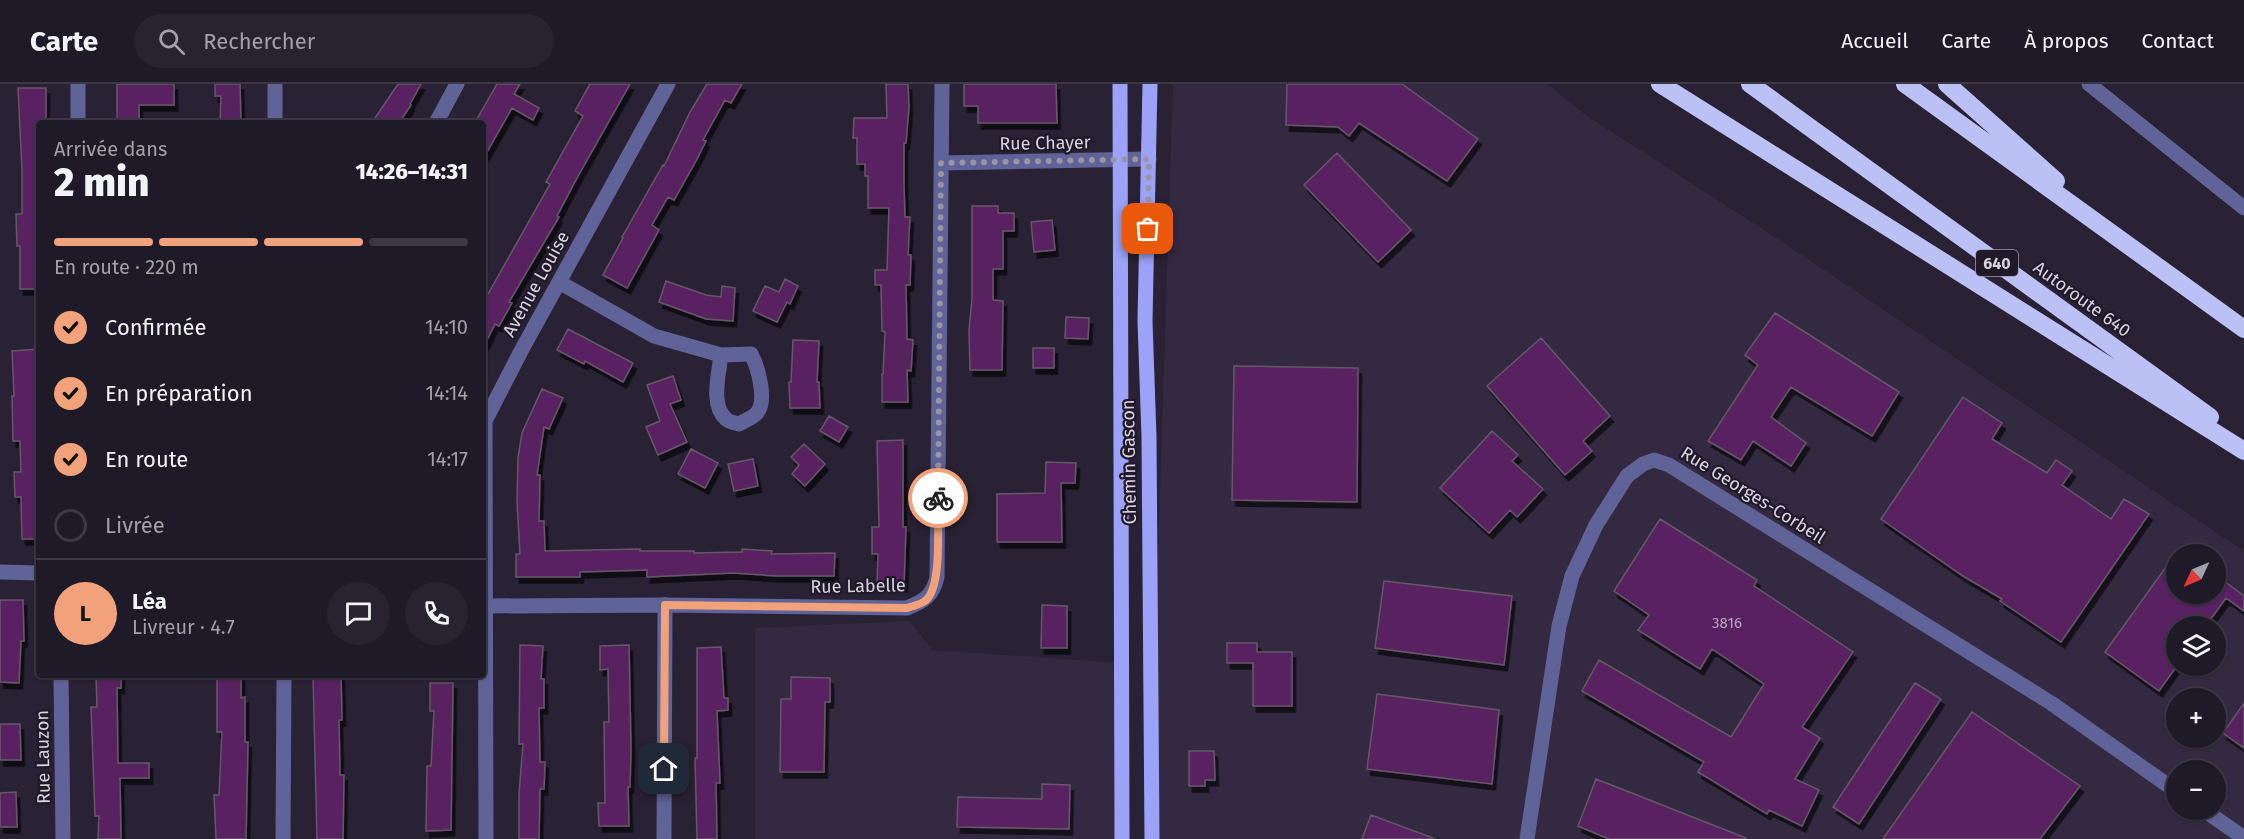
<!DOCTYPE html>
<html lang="fr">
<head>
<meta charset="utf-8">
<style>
	:root { --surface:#1f1a27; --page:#27232f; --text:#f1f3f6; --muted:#a1a1a7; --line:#3c3844; --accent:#f1a27b }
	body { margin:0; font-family:"Fira Sans",sans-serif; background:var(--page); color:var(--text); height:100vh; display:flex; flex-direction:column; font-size:22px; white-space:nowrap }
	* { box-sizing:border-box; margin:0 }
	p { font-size:20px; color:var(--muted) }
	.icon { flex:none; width:33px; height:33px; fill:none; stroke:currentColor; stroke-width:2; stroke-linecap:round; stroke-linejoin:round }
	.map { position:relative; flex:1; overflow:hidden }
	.side { position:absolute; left:36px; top:36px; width:450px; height:558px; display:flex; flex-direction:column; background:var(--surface); border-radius:6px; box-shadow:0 2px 4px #0004,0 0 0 2px var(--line) }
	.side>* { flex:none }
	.needle { width:39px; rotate:226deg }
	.buttons { position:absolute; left:2166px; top:460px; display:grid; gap:12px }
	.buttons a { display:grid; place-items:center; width:60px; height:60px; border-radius:50%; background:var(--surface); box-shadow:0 2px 4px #0004,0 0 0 2px var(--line); font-size:30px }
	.pin { position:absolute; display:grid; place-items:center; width:51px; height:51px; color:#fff; margin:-26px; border-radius:12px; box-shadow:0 3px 9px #0006 }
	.courier { position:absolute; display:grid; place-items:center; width:60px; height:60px; margin:-30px; border:4px solid #f1a27b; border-radius:50%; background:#fff; color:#222; box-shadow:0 2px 8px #0007 }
	.summary em { font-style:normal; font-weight:800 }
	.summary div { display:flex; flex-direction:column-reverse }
	.summary { display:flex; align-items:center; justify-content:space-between; height:102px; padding:0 18px }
	h1 { font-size:39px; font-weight:800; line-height:45px }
	.bar { display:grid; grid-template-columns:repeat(4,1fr); gap:9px 6px; align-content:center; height:72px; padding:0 18px }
	.bar i { height:8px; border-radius:4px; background:var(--line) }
	.bar .selected { background:var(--accent) }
	.bar p { grid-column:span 4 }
	.line { display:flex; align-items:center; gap:15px; padding:0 18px; border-top:2px solid var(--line) }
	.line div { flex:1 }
	.round { display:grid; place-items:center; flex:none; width:63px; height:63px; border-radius:32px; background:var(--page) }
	ol { padding:0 18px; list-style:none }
	li { display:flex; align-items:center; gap:18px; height:66px }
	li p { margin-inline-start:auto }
	li .icon { padding:6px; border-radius:50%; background:var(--accent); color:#111; stroke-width:4 }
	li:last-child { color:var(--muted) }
	li i { width:33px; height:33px; border:3px solid var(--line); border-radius:50% }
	header { display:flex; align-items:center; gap:36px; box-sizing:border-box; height:84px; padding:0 30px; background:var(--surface); border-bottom:2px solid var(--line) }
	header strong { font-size:28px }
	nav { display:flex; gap:33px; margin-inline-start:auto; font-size:21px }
	.search { width:420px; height:54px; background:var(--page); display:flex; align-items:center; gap:15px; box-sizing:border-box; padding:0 21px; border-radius:33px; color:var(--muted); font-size:22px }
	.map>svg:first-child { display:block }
</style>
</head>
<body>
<header>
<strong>Carte</strong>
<div class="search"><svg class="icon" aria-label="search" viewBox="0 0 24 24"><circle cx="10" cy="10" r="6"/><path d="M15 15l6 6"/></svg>Rechercher</div>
<nav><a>Accueil</a><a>Carte</a><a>À propos</a><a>Contact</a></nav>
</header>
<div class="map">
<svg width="2244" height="755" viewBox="0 0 2244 755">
	<defs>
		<filter id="shadow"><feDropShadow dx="3.5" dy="6" stdDeviation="0" flood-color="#0009"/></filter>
	</defs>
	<rect width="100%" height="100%" fill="#292234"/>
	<!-- built -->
	<path fill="#332a42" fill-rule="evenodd" d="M1173,0H1547L1587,32L1770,150L2244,467V755H1149ZM2176,471H2216V510H2176ZM2176,543H2216V582H2176ZM2176,615H2216V654H2176ZM2176,687H2216V726H2176Z
		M910,537L932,566L1119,579L1128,755H755V544Z"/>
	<!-- building -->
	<path fill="#582061" stroke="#665768" stroke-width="1.5" filter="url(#shadow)" d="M117,0H174V21H139V36H117Z
		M215,0H240L241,39H220L221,12H215Z
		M398,0H421L410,20L411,21L399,39H383L375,34Z
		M497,0H520L514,10L539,24L533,36L512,24L483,75V39L477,35Z
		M590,0H630L577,94L557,132L559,133L509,218L512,219L499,242L495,240L483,264V219L550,100L546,98L583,32L575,27Z
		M707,0H742L731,19L725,16L703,56L706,57L696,77L674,116L668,113L652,141L659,146L627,204L603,191L623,154L622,153L663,81L664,82L690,28Z
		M886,0H908L909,23L906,59H904V103L905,133H910L908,171H911L910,201H906L907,255L913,256L911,287L907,286L908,318H882V290H883L885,248L882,247L881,201H875V186H887L889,124H868V92H865V80H857V54H853L854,34H887Z
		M964,0H1056L1057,39H978V22H964Z
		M1287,0H1402L1478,55L1447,97L1359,39L1349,52L1338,43L1286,41Z
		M18,4H46V36H39V205H20V162H17L16,130H22V86Z
		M1337,69L1411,146L1378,178L1304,101Z
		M972,122H998V129H1014V147H1003V185H993V216L1003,217L1002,286H970L969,246L972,215Z
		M1052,136L1055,166L1034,168L1031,138Z
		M785,195L798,202L790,220L787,218L777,238L753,227L765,202L779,208Z
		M666,197L706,211L721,213L722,202L735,204L733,237L706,235L659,218Z
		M1775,229L1899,308L1872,352L1791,303L1771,333L1806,359L1791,382L1753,357L1741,376L1708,357L1758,281L1745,271Z
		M1066,233L1089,234L1088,255L1065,254Z
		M568,245L633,279L623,298L585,277L584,280L557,266Z
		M1541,254L1610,332L1583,357L1592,367L1565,391L1487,302Z
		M793,256L819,257L817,298H819L820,324H790L789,298H791Z
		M1033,264H1054V284H1033Z
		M39,265V455H22L21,413H15L14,388H21L20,357H13L12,312H14L12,267Z
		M1234,282L1358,284L1357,418L1232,416Z
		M673,292L681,316L670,320L687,358L658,371L646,343L660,337L647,301Z
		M542,305L563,314L549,345L544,343L537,391H540L539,437H544L545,467L640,465V467H694V469L742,468V465L772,467L771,470L835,469L834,492H777L733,489L647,493V486L580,488V493H516V470H520L517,418L518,374L522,349Z
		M1963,313L2002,339L1992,355L2047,389L2056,376L2072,387L2062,401L2111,435L2124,415L2149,430L2061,558L2000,517L2002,515L1963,492L1881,435Z
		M829,332L848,343L839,358L820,347Z
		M1492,347L1518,371L1512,377L1543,405L1517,433L1510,426L1489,449L1440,404Z
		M903,356V443H906L904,502L877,500L878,470H872V443H879L877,357Z
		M804,360L825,380L805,402L792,390L799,381L791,373Z
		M691,365L718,379L705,404L678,390Z
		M753,375L758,402L734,407L728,380Z
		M1046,378L1076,379L1075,399H1061L1062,458H997V410L1045,409Z
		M1660,435L1757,496L1754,502L1853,568L1802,643L1820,654L1795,695L1819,706L1802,742L1769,726L1767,730L1698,688L1704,678L1582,607L1599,576L1731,653L1764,600L1712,565L1700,585L1638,546L1649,531L1614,507Z
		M2176,469V510H2216V491L2244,512V527L2226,514L2205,543H2176V583L2159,607L2105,568Z
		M1384,497L1512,512L1504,581L1375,564Z
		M0,516H23L24,557H21L19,599L0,598Z
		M1042,521L1067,522V564H1041Z
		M1227,559H1257V568H1292V622H1253V579H1227Z
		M520,561L543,562L541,595H544V624H539L540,678H545L544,705H540L539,755H519V710L523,660H519Z
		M629,561L631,665L630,703H628L629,742H599L598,719H605L604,638H609L608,585L600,586V562Z
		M721,563L724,614H728V626L717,627L720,699H716L717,755H697L695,674H697V564Z
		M96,591H121V604H117L118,679H149V694H120L121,755H98L99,732H95L91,623H97Z
		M217,591H241V614L245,613V658H248L246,755H216L214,711H219L222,648H217Z
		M313,591H341L342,636H339L340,691H344L343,755H317Z
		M791,593L830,594V618H825L824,688H780L781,615H791Z
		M430,599H453L451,746L426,747L427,682H431L434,627H430Z
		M1915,599L1941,615L1859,740L1833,723Z
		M1377,610L1499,626L1492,700L1367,685Z
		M2244,619V664L2223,649Z
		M1972,628L2080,702L2040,755H1883Z
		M0,640H20L21,676H0Z
		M1189,667H1214L1215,696H1205V702H1189Z
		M1596,695L1746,754V755H1609L1578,742Z
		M1042,700L1070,701L1069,745L957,743L958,713L1042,715Z
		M16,708L17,743H0V709Z
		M1371,731L1433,754L1432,755H1362Z"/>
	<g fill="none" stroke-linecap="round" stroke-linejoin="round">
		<!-- minor -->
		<path stroke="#5f6397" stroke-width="15" d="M78,0V39
			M275,0V39
			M2089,0L2244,124
			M436,39L457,0
			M941,79L1149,75
			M559,198L654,252L721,271L751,270C758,283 768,318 756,330C752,334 744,337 739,340C735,339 729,338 726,335C710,321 719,290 721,271
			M0,488L39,489
			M487,522L665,521L907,524C924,517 933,512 937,493L942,0
			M61,591L63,755
			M2204,726L2244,754
			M283,755L284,591
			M486,755L485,337L521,267L668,0
			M664,755L665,521
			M1527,755L1559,542L1572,492L1596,441L1627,392L1643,380L1654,376L1669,381L2051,619L2176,707"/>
		<!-- major -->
		<path stroke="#9ba2f7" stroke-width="15" d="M1120,0L1122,755
			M1150,0L1145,237L1149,353L1152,755"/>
		<!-- highway -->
		<path stroke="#bbc1f4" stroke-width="18" d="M1660,0L2244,367
			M1750,0L2210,333
			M1905,0L2244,245
			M1947,0L2056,97"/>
	</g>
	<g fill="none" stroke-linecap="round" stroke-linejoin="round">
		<!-- done -->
		<path stroke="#9a95a3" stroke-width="6" stroke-dasharray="0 10.8" d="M938,414L941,79L1149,75L1148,145"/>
		<!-- route -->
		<path stroke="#f1a27b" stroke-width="8" d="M664,685L665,521L907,524C912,522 920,521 925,517C943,504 937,437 938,414"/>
	</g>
	<g text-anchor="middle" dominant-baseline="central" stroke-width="4.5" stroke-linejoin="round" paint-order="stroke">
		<!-- number labels -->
		<g font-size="15" fill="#b7a6c0">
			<text x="1727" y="539">3816</text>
		</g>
		<!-- shield labels -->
		<rect fill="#1f192a" stroke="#a09ba9" stroke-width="1.5" x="1976" y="166" width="42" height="26" rx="4.5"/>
		<g font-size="16" font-weight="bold" fill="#d7d3df">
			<text x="1997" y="179">640</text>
		</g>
		<!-- street labels -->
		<g font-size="18" fill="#d7d3df" stroke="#1f192a">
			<text transform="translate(1045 59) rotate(-1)">Rue Chayer</text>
			<text transform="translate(536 200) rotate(-61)">Avenue Louise</text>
			<text transform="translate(2082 215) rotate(36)">Autoroute 640</text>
			<text transform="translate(1129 378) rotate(-91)">Chemin Gascon</text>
			<text transform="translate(1753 411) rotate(32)">Rue Georges-Corbeil</text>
			<text transform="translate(858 502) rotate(-1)">Rue Labelle</text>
			<text transform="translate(43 673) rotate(-91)">Rue Lauzon</text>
		</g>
	</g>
</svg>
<div class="buttons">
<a><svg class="needle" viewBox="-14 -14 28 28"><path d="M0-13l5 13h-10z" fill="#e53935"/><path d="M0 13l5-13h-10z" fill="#a1a1a7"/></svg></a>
<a><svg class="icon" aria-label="layers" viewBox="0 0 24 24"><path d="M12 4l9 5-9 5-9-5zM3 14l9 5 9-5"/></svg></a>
<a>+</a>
<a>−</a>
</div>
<div class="pin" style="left:1148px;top:145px;background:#ea580c"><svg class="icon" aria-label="bag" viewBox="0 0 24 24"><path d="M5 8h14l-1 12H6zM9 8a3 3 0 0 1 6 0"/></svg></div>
<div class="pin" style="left:664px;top:685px;background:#1f2937"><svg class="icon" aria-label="home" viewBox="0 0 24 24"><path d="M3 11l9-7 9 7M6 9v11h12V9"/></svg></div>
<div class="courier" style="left:938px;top:414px"><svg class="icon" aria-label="bike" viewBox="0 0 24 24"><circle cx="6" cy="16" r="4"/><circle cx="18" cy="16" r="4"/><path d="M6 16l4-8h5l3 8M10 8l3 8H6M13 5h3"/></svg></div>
<section class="side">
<div class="summary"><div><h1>2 min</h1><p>Arrivée dans</p></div><em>14:26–14:31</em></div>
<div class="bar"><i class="selected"></i><i class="selected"></i><i class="selected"></i><i></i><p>En route · 220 m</p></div>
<ol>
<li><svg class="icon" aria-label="check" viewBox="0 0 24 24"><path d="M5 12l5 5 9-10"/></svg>Confirmée<p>14:10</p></li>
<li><svg class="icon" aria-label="check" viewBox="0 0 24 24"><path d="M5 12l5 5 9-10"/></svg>En préparation<p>14:14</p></li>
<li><svg class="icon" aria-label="check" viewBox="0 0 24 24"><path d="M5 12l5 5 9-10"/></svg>En route<p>14:17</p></li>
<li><i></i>Livrée</li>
</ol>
<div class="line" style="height:108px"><b class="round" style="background:var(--accent);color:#111">L</b><div><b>Léa</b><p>Livreur · 4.7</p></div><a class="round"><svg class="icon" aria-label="chat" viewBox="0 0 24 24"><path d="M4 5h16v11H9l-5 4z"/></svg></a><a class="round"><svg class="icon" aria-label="phone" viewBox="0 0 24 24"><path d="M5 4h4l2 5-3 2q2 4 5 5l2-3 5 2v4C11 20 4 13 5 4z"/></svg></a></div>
</section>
</div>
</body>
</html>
